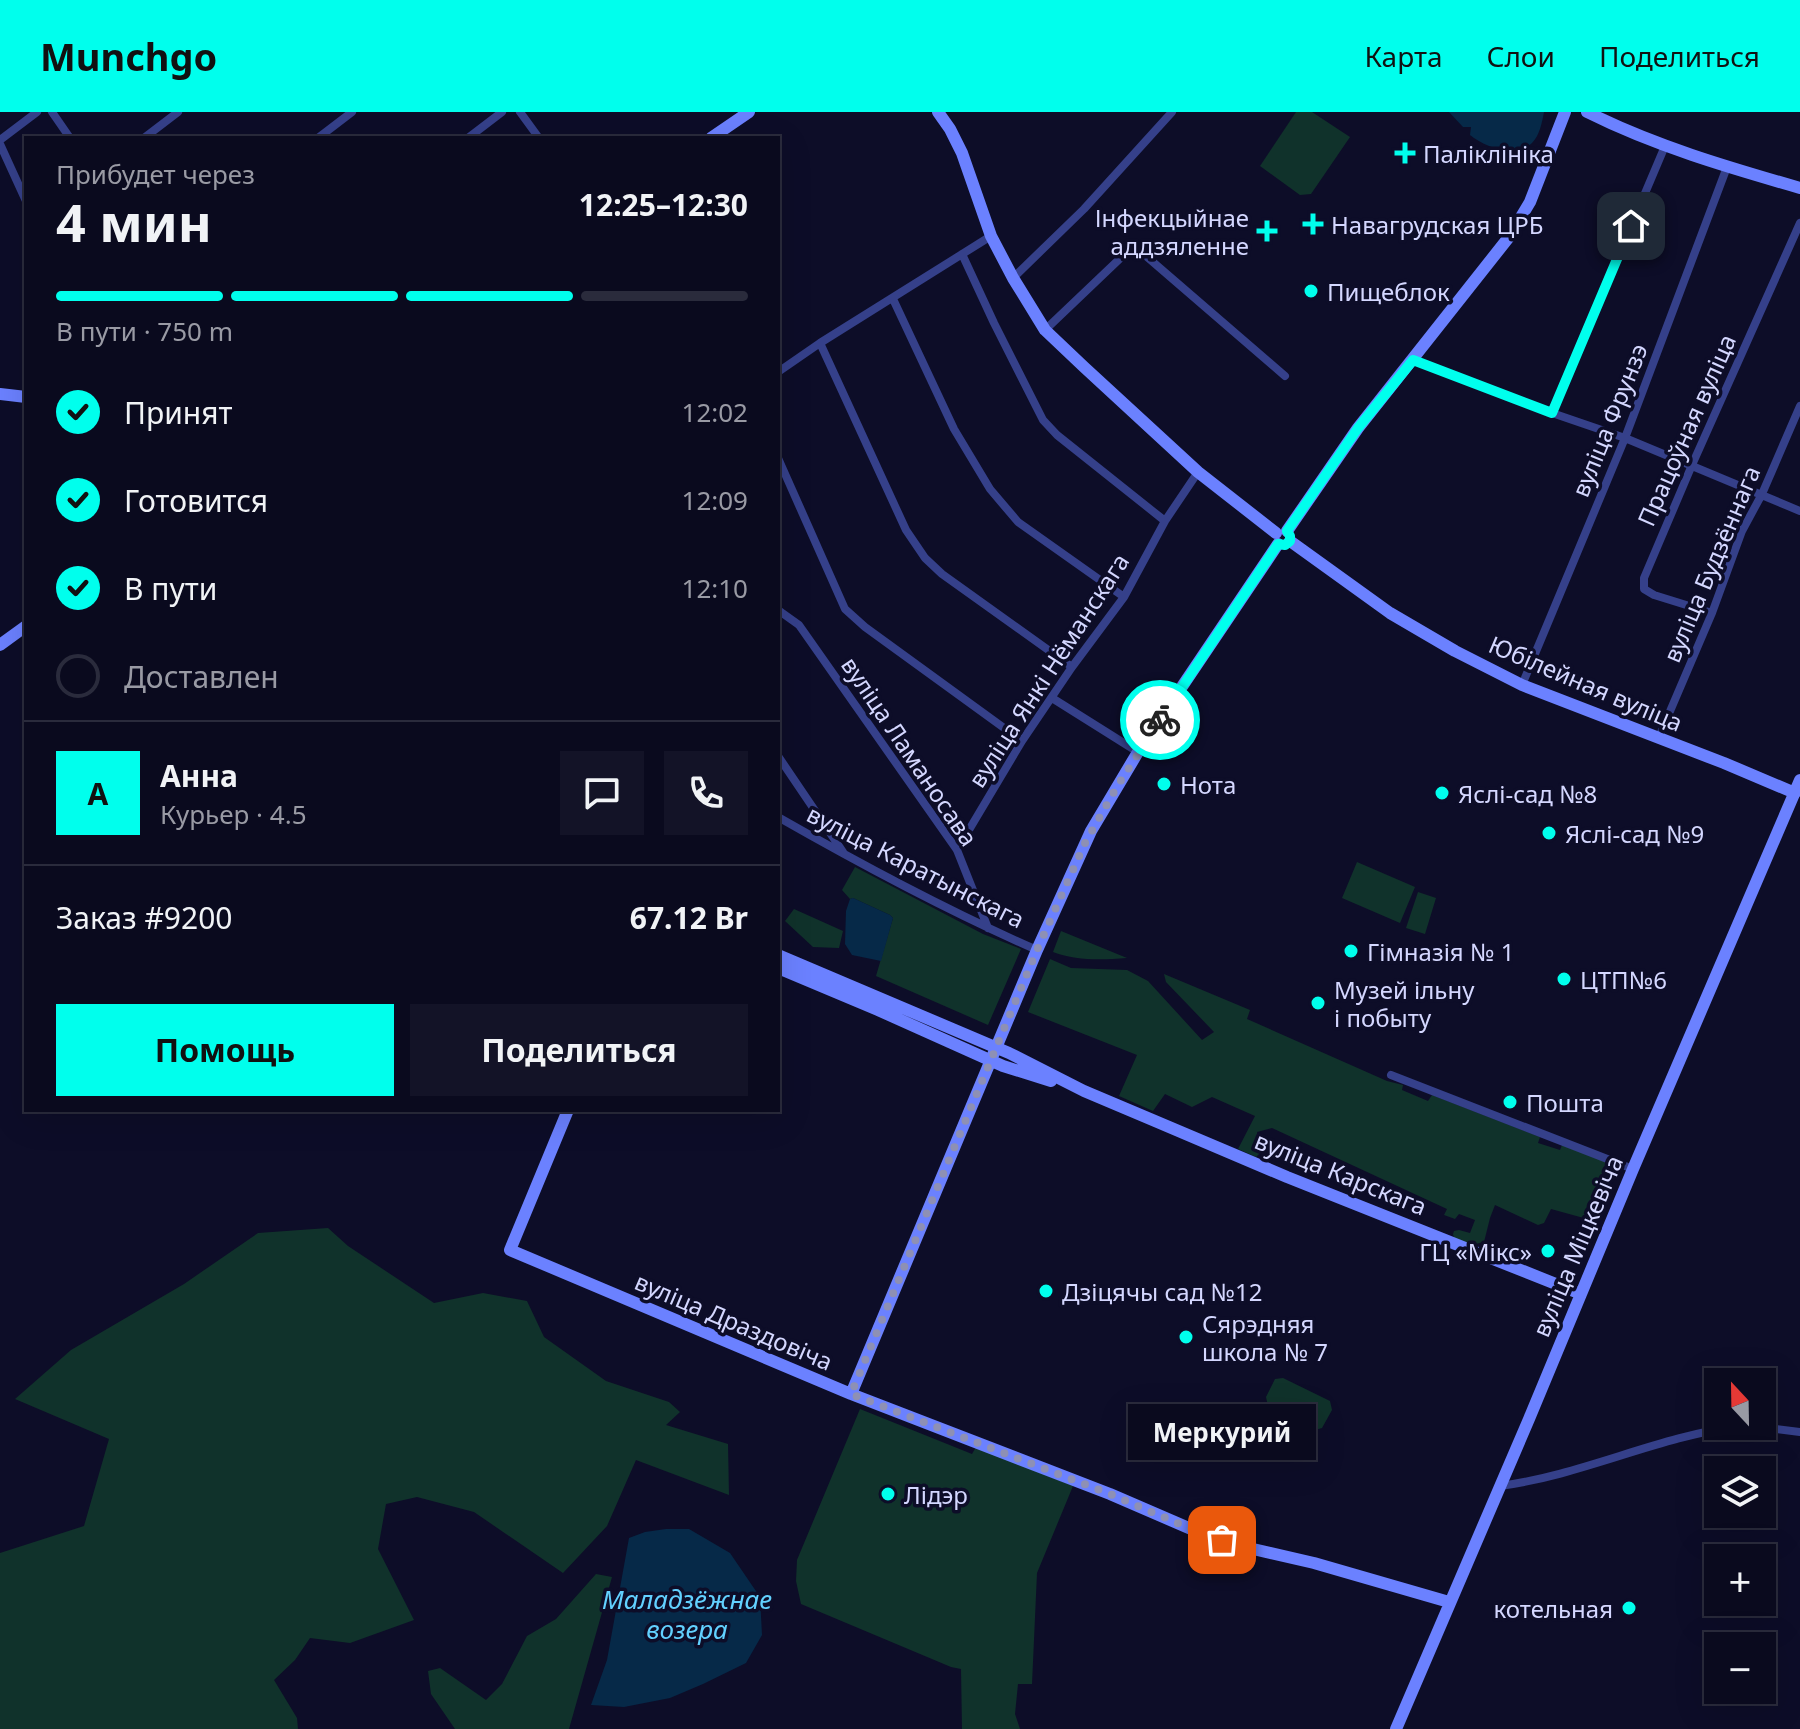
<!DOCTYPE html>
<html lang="ru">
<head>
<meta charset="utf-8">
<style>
	:root { --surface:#0a0a1e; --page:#131327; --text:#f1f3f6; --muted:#999aa4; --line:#2a2b3c; --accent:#00ffed }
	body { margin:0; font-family:"Noto Sans",sans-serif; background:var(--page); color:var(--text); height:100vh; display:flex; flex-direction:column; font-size:30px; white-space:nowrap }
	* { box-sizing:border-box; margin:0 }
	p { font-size:26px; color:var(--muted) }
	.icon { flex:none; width:44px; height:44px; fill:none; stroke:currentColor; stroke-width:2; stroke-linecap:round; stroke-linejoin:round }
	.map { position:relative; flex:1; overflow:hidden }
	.panel { position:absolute; left:24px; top:24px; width:756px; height:976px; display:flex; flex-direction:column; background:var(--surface); border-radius:0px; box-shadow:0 8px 32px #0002,0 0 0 2px var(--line) }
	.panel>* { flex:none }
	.needle { width:52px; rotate:338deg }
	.controls { position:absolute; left:1704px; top:1256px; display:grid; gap:16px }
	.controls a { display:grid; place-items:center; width:72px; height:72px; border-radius:0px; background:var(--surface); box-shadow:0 8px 32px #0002,0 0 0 2px var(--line); font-size:40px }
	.pin { position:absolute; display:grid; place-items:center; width:68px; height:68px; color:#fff; margin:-34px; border-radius:16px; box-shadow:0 4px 12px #0006 }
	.courier { position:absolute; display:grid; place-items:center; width:80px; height:80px; margin:-40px; border:6px solid #00ffed; border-radius:50%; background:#fff; color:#222; box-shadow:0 2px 10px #0007 }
	.bubble { position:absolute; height:56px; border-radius:0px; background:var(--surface); box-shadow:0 8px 32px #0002,0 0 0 2px var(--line); font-size:26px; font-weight:700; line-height:56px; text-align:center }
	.overview em { font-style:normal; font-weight:700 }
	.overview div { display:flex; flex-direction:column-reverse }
	.overview { display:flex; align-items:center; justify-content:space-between; height:136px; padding:0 32px }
	h1 { font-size:52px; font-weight:700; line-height:60px }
	.bar { display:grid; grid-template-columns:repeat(4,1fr); gap:12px 8px; align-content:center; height:96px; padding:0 32px }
	.bar i { height:10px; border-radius:6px; background:var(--line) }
	.bar .on { background:var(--accent) }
	.bar p { grid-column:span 4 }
	.line { display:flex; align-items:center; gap:20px; padding:0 32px; border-top:2px solid var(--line) }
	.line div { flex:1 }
	.round { display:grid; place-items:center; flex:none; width:84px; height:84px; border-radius:0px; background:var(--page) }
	ol { padding:0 32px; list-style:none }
	li { display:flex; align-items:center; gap:24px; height:88px }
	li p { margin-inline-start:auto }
	li .icon { padding:8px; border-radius:50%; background:var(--accent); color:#111; stroke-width:4 }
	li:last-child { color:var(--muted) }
	li i { width:44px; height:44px; border:4px solid var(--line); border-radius:50% }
	.action { display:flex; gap:16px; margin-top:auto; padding:16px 32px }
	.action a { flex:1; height:92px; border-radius:0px; background:var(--accent); color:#111; font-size:32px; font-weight:700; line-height:92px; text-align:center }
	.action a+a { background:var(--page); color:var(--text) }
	header { display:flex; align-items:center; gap:48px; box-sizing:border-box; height:112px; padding:0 40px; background:var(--accent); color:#111 }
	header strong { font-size:38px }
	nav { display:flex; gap:44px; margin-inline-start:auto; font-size:28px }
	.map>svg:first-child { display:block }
</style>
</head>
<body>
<header>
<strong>Munchgo</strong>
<nav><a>Карта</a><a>Слои</a><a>Поделиться</a></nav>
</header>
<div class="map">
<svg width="1800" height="1617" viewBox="0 0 1800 1617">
	<rect width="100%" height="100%" fill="#0d0d28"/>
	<!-- green -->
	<path fill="#10322b" d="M1296,0H1312L1350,25L1311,82L1300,83L1260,54Z
		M1357,750L1415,775L1400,811L1342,786Z
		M855,755L983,822L1021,837L988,913L876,864L893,806L890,803L853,786L850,787L842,778Z
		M1418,780L1436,786L1425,822L1406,816Z
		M794,797L843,819L839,836L813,835L785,809Z
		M1061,819L1127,846C1101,848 1077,849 1053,840Z
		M1050,847L1071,856L1127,858L1148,869L1202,928L1214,920L1166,870L1164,862L1250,898L1247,907L1387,969L1403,973L1402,978L1428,989L1432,983L1540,1025L1538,1031L1560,1038L1562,1033L1614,1053L1591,1108L1551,1097L1544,1111L1538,1113L1495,1093L1490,1106L1484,1130L1471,1133L1454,1126L1453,1122L1454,1119L1459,1118L1470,1121L1475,1108L1459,1102L1455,1107L1444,1103L1447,1097L1272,1016L1257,1020L1260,1041L1256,1045L1238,1037L1255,1004L1212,985L1192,995L1165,982L1153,999L1119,984L1137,943L1028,900Z
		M328,1116L348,1134L434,1191L483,1181L527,1189L544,1225L606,1269L669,1290L680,1300L666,1313L728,1332L729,1383L636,1348L607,1414L563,1461L474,1400L417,1385L386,1392L378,1437L414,1508L350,1531L310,1526L295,1548L274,1568L297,1606L298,1617H0V1441L84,1414L109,1327L15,1287L71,1238L184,1172L258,1121Z
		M1283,1266L1330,1289L1332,1298L1322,1316L1315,1318L1268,1294L1266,1285L1275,1267Z
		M860,1297L972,1342L976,1335L1073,1374L1037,1461L1032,1572H1018L1015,1602L1020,1617H962L961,1557L951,1555L801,1492L796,1469L797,1448Z
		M596,1462L612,1465L569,1617H455L431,1582L428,1559L440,1556L486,1588L502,1572L527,1524L556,1507Z"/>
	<!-- water -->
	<path fill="#062948" d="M1449,0H1544C1542,10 1540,23 1532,31C1515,47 1485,35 1470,23L1471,15H1463Z
		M853,786L890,803L893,806L881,849L852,843L845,832L846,799L850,787Z
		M666,1417H689L730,1441L760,1485L762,1523L746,1551L703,1572L670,1586L624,1595L591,1593L607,1548L629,1426L645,1420Z"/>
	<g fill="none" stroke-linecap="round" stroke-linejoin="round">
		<!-- street -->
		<path stroke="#35408a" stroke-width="8" d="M52,0L70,26
			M520,0L539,26
			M144,26L178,0
			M318,26L352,0
			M468,26L502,0
			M0,28L37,0
			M0,32L26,89
			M962,142L994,211L1043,308L1057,323L1165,409
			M1013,166L1084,97L1172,0
			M893,187L954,317L990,377L1018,410L1124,485
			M1045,218L1130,137L1139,138L1285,264
			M820,231L906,418L925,446L942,462L1072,555
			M1413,248L1552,301L1625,326L1800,399
			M778,260L820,231L991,124
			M1552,301L1665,34
			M778,346L845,497L865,515L1022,629
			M778,498L799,513L957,738L988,816
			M1712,501L1654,483L1644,477V466L1692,353L1800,111
			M1522,573L1625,326L1727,55
			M1052,586L1138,640
			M1659,625L1712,501L1742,419L1762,382L1800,294
			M778,644L843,740
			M778,705C862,753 948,799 1037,838
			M957,738L1022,629L1072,555L1124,485L1165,409L1198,360
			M1391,963L1633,1057
			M1751,1314L1800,1320
			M1500,1374C1582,1363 1657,1325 1739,1314"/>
		<!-- secondary -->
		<path stroke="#6b81ff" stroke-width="12" d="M938,0L950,17L962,41L991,124L1013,166L1045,218L1084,255L1198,360L1276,421
			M1587,0C1655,34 1727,55 1800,76
			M711,26L749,0
			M0,282L26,285
			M1287,419L1358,316L1509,125L1530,90L1565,0
			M1290,429L1390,501L1455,539L1522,573L1724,651L1795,681
			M0,533L26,514
			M778,843L1009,941L1084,979L1155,1009L1287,1065L1581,1182
			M778,856L878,898L1003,954L1051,969
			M568,998L510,1138L851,1282L1110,1382L1198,1420L1240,1434L1314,1451L1449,1490
			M851,1282L1037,838L1091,719L1138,640L1278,432
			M1396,1617L1529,1307L1633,1057L1800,668"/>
	</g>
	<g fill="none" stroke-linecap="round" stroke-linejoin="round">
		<!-- done -->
		<path stroke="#8e90b4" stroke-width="8" stroke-dasharray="0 14.4" d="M1160,608L1118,673L1085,731L1037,838L851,1282L1110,1382L1198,1420L1222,1428"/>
		<!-- route -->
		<path stroke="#00ffed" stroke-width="10" d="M1160,608L1278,432L1285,433L1290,429V424L1287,419L1358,316L1413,248L1552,301L1631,114"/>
	</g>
	<!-- markers -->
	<g fill="#00ffed" stroke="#0d0d28" stroke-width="3">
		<path d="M1401 29h8v8h8v8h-8v8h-8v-8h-8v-8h8z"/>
		<path d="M1309 100h8v8h8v8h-8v8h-8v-8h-8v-8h8z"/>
		<path d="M1263 107h8v8h8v8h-8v8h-8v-8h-8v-8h8z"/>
		<circle cx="1311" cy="179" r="8"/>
		<circle cx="1164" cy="672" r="8"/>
		<circle cx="1442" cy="681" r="8"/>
		<circle cx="1549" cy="721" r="8"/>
		<circle cx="1351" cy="839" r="8"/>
		<circle cx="1564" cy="867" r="8"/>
		<circle cx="1318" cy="891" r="8"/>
		<circle cx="1510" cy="990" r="8"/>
		<circle cx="1548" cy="1139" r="8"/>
		<circle cx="1046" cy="1179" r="8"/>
		<circle cx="1186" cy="1225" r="8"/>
		<circle cx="888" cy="1382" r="8"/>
		<circle cx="1629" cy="1496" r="8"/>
	</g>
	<g text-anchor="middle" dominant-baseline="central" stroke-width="7" stroke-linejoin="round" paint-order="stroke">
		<!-- poi labels -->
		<g font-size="24" fill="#d4d7ff" stroke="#0d0d28" text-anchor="start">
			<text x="1423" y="41">Паліклініка</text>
			<text x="1249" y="105" text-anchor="end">Інфекцыйнае<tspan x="1249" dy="28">аддзяленне</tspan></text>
			<text x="1331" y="112">Навагрудская ЦРБ</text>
			<text x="1327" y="179">Пищеблок</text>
			<text x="1180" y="672">Нота</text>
			<text x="1458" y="681">Яслі-сад №8</text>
			<text x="1565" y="721">Яслі-сад №9</text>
			<text x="1367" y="839">Гімназія № 1</text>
			<text x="1580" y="867">ЦТП№6</text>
			<text x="1334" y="877">Музей ільну<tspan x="1334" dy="28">і побыту</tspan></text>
			<text x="1526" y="990">Пошта</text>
			<text x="1532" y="1139" text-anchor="end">ГЦ «Мікс»</text>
			<text x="1062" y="1179">Дзіцячы сад №12</text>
			<text x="1202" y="1211">Сярэдняя<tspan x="1202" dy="28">школа № 7</tspan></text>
			<text x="904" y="1382">Лідэр</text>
			<text x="1613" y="1496" text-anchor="end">котельная</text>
		</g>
		<!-- street labels -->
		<g font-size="24" fill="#d4d7ff" stroke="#0d0d28">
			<text transform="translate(1609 308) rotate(-68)">вуліца Фрунзэ</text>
			<text transform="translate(1686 318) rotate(-66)">Працоўная вуліца</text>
			<text transform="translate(1711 452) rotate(-67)">вуліца Будзённага</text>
			<text transform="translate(1048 558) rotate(-57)">вуліца Янкі Нёманскага</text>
			<text transform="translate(1586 571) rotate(23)">Юбілейная вуліца</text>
			<text transform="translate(910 639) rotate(56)">вуліца Ламаносава</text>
			<text transform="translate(916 754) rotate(27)">вуліца Каратынскага</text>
			<text transform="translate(1341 1061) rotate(22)">вуліца Карскага</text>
			<text transform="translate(1577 1134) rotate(-67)">вуліца Міцкевіча</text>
			<text transform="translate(734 1209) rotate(23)">вуліца Драздовіча</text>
		</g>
		<!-- water labels -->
		<g font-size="26" font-style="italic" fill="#62d1ff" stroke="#0d0d28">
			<text x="687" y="1487">Маладзёжнае<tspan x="687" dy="30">возера</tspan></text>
		</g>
	</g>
</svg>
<div class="controls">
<a><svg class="needle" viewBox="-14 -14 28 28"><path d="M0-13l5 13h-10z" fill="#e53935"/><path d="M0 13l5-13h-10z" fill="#999aa4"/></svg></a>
<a><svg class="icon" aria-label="layers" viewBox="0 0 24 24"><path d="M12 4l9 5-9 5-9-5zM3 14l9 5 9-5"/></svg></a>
<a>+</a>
<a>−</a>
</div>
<div class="pin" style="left:1222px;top:1428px;background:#ea580c"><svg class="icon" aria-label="bag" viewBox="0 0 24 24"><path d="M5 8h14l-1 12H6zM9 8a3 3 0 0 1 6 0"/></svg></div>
<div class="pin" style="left:1631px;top:114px;background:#1f2937"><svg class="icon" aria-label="home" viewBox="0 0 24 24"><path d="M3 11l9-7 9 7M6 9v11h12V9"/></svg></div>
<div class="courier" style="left:1160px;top:608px"><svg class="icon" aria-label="bike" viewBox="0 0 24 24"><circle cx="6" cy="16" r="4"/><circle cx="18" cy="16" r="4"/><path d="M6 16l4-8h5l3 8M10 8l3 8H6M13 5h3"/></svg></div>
<div class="bubble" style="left:1128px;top:1292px;width:188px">Меркурий</div>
<section class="panel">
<div class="overview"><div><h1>4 мин</h1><p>Прибудет через</p></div><em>12:25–12:30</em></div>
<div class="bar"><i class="on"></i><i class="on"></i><i class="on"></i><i></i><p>В пути · 750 m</p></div>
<ol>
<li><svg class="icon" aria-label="check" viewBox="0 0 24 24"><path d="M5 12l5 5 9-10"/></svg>Принят<p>12:02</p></li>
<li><svg class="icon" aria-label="check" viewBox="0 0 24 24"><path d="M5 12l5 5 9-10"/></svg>Готовится<p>12:09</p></li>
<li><svg class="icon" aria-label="check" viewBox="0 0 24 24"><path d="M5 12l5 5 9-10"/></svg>В пути<p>12:10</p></li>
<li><i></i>Доставлен</li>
</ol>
<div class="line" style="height:144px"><b class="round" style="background:var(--accent);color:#111">А</b><div><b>Анна</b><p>Курьер · 4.5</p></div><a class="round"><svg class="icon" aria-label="chat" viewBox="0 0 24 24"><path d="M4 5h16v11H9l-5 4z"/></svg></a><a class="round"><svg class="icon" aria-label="phone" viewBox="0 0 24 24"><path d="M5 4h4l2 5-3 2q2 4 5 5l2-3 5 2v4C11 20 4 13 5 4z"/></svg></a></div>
<div class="line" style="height:104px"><div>Заказ #9200</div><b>67.12 Br</b></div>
<div class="action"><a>Помощь</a><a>Поделиться</a></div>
</section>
</div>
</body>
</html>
